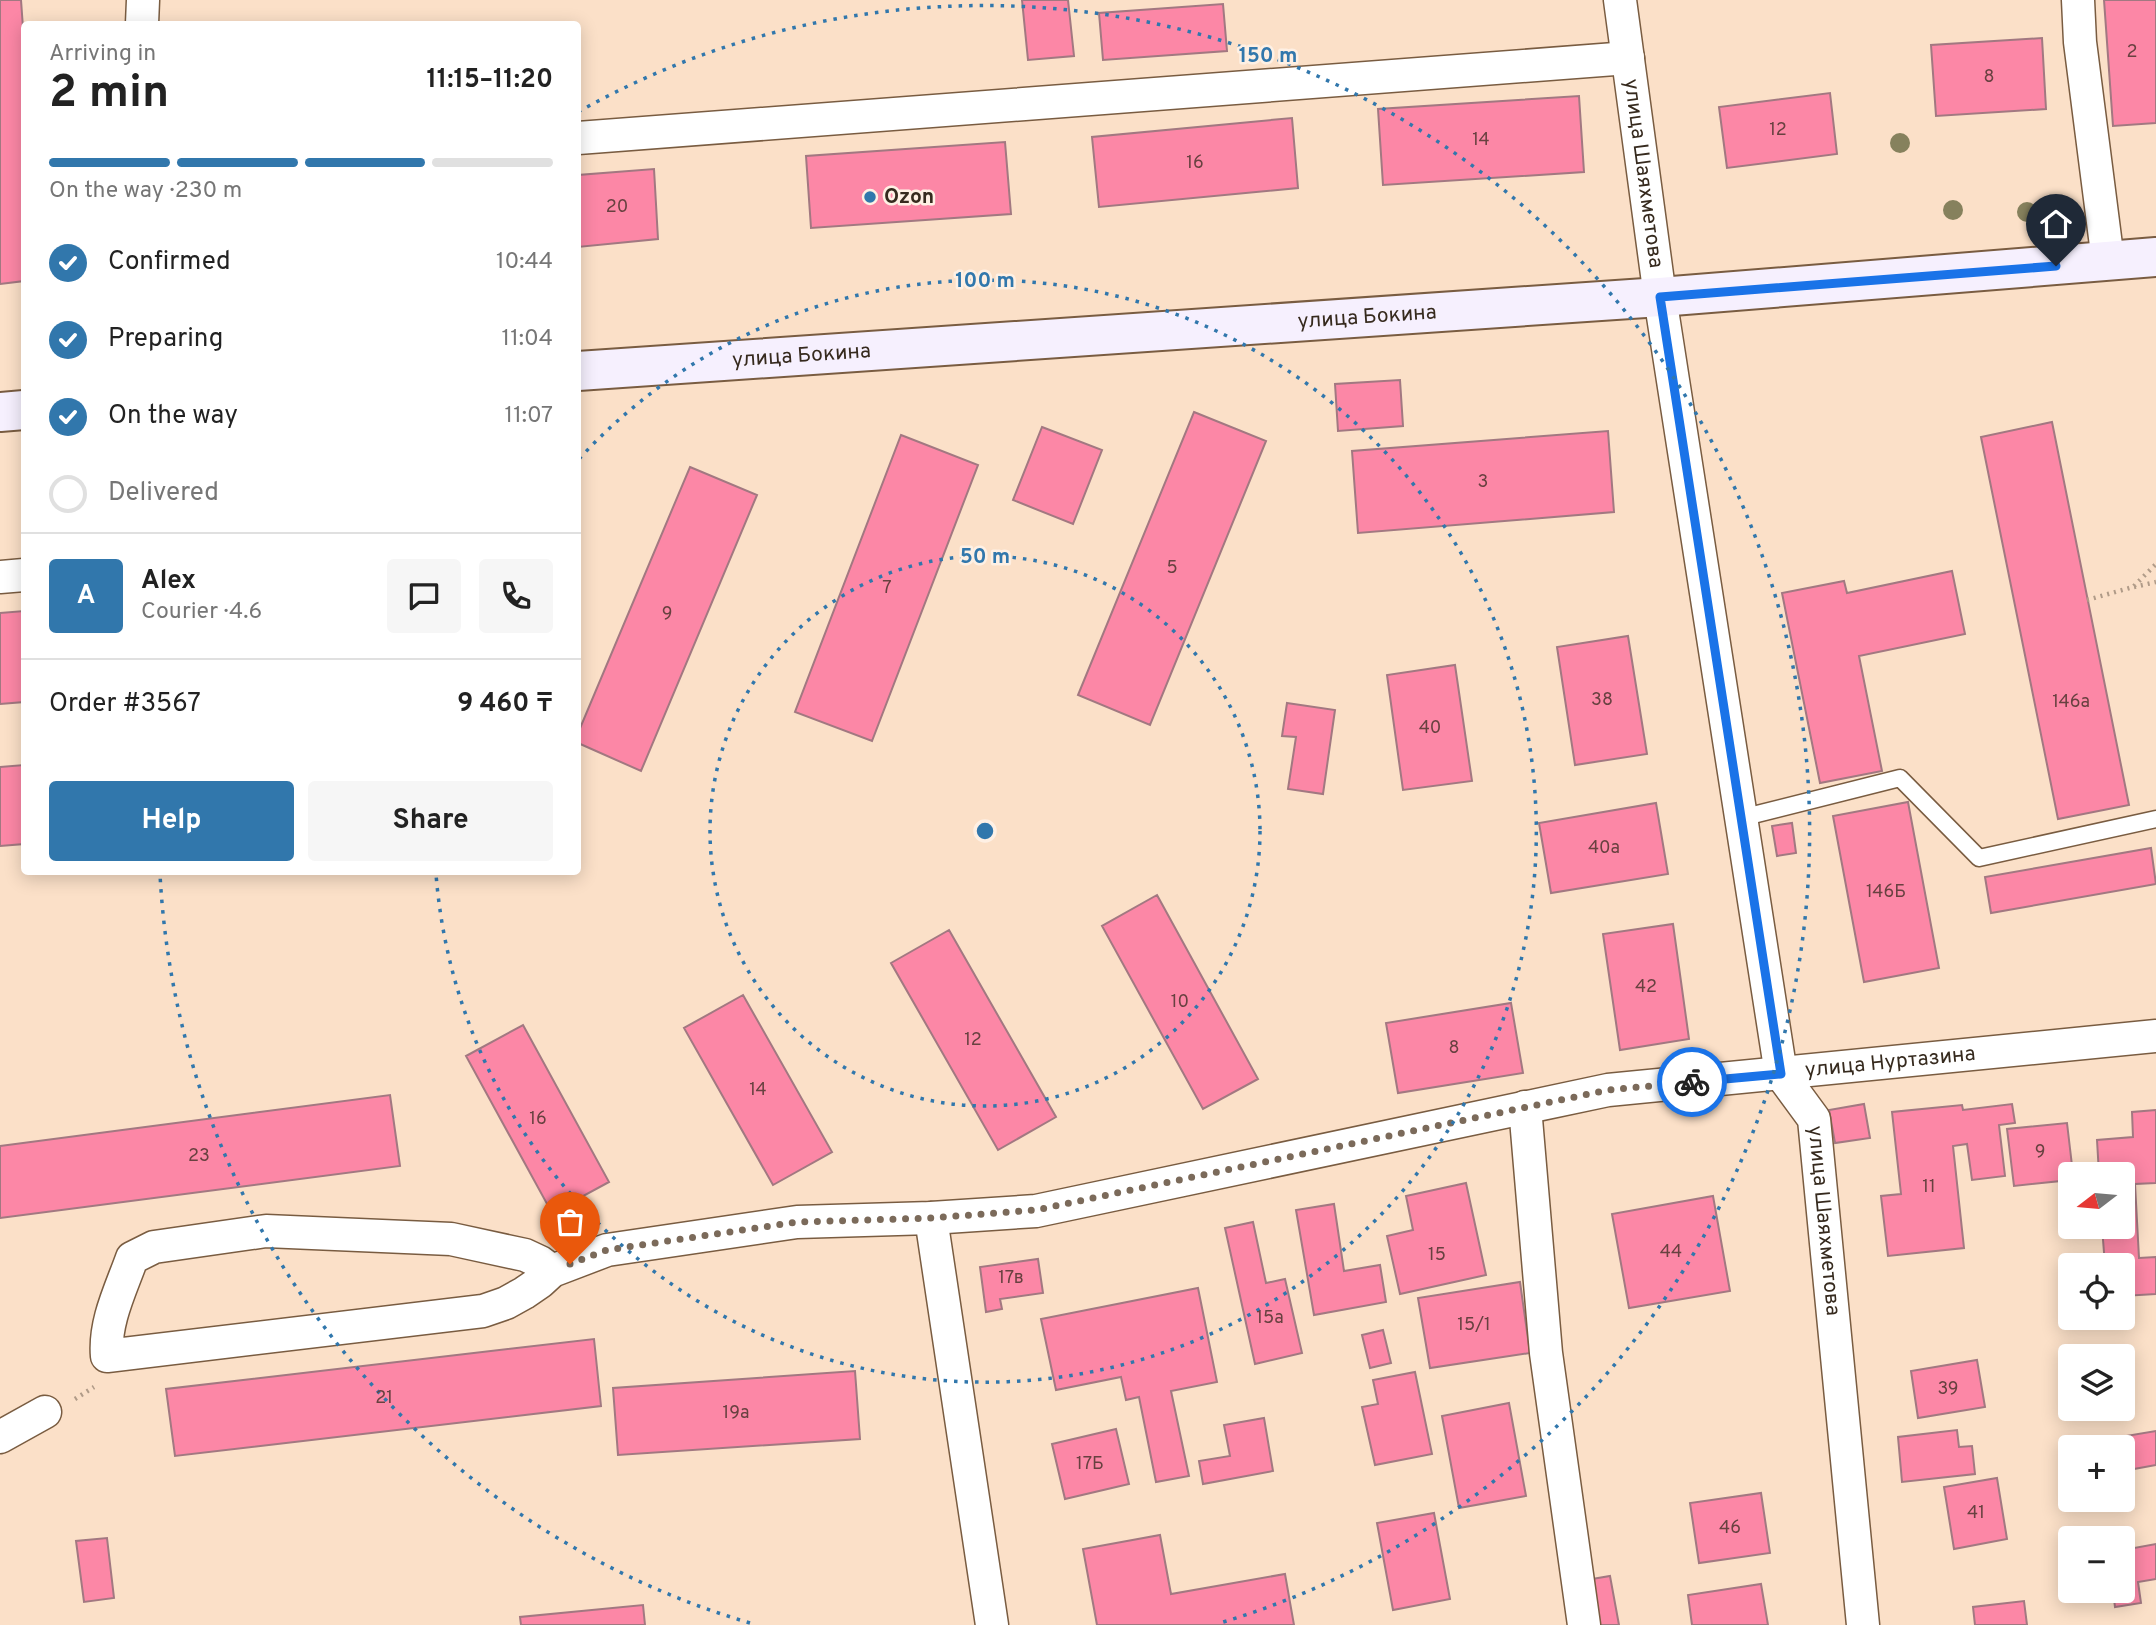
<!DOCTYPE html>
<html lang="en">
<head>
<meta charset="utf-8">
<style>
	:root { --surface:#fff; --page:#f6f6f6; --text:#222; --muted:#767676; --line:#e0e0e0; --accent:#3177ac }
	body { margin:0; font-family:Overpass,sans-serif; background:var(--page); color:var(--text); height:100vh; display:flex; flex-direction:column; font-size:26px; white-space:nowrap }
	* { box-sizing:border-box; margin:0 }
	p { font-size:23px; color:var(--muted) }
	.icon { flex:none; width:38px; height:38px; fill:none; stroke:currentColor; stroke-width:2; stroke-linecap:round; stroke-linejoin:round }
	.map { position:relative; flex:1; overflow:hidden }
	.details { position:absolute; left:21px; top:21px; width:560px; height:854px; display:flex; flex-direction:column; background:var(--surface); border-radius:7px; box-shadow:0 4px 18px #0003 }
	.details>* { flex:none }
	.needle { width:46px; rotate:254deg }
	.fabs { position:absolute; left:2058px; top:1162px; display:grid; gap:14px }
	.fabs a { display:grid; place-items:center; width:77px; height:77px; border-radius:7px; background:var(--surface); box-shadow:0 4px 18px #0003; font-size:35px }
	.pin { position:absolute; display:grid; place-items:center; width:60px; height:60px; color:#fff; margin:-72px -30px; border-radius:50% 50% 50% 0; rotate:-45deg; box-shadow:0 0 7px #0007 }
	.pin .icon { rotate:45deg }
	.courier { position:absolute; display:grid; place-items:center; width:70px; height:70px; margin:-35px; border:5px solid #1a73e8; border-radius:50%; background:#fff; color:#222; box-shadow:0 2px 9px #0007 }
	.head em { font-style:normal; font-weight:700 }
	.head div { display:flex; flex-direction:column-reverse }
	.head { display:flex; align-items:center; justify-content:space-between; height:119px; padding:0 28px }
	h1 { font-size:46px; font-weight:700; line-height:52px }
	.bar { display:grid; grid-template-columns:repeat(4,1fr); gap:10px 7px; align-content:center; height:84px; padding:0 28px }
	.bar i { height:9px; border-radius:5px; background:var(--line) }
	.bar .on { background:var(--accent) }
	.bar p { grid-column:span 4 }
	.line { display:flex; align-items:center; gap:18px; padding:0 28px; border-top:2px solid var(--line) }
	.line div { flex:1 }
	.round { display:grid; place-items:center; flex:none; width:74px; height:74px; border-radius:7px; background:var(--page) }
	ol { padding:0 28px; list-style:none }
	li { display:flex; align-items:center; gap:21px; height:77px }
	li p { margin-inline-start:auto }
	li .icon { padding:7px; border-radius:50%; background:var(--accent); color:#fff; stroke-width:4 }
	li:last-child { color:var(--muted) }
	li i { width:38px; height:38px; border:4px solid var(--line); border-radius:50% }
	.cta { display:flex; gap:14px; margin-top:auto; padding:14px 28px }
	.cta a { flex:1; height:80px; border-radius:7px; background:var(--accent); color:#fff; font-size:28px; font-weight:700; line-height:80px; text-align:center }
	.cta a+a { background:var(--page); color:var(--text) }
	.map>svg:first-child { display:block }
</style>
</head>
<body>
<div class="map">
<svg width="2156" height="1625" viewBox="0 0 2156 1625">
	<rect width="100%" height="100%" fill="#fbe0c8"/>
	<!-- building -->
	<path fill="#fc87a6" stroke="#a27881" stroke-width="2" d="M0,0H21L24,42V281L0,284Z
		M1022,0H1068L1074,56L1028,60Z
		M2104,0H2156V123L2113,126Z
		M1223,4L1227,51L1103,60L1099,13Z
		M2042,38L2046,109L1936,116L1931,45Z
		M1830,93L1837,154L1727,168L1719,107Z
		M1579,96L1584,172L1383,185L1378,109Z
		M1292,118L1298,188L1099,207L1092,137Z
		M1005,142L1011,214L811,228L806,156Z
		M654,169L658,239L578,247V175Z
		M1400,380L1403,426L1338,431L1335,384Z
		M1194,412L1266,441L1150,725L1078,695Z
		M2052,422L2129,805L2058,819L1981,437Z
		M1042,427L1102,450L1073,524L1013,500Z
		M1608,431L1614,512L1358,533L1352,451Z
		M901,435L978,465L872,741L795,712Z
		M690,467L757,495L641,771L578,743V733Z
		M1952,571L1965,634L1859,656L1882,771L1820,783L1782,593L1844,581L1847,593Z
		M24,611V702L0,704V613Z
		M1628,636L1647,754L1575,765L1557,647Z
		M1455,665L1472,781L1403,790L1387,675Z
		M1287,703L1335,710L1323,794L1288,789L1296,737L1282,736Z
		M24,765V844L0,846V767Z
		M1908,802L1939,968L1864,982L1833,816Z
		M1656,803L1668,874L1551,893L1539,823Z
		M1792,823L1796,853L1777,856L1772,826Z
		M2151,848L2156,884L1991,913L1985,877Z
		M1157,895L1258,1079L1203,1109L1102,926Z
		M1673,924L1689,1039L1620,1050L1603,934Z
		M949,930L1056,1117L998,1150L891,963Z
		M743,995L832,1152L773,1185L684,1028Z
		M1511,1003L1523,1073L1398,1093L1386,1023Z
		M523,1025L609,1182L552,1213L466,1056Z
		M390,1095L400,1166L0,1218V1146Z
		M1864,1104L1870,1138L1835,1143L1829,1110Z
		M2012,1104L2015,1123L1999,1125L2005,1176L1972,1180L1967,1144L1953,1146L1964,1248L1888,1256L1881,1196L1901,1194L1892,1112L1962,1105L1963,1110Z
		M2156,1110V1183L2135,1184L2139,1258L2156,1257V1294L2123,1296V1265H2105L2102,1227H2123V1174H2099L2097,1140L2133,1137L2132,1112Z
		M2067,1123L2073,1174H2070V1180L2014,1186L2007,1129Z
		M1466,1183L1486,1275L1400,1294L1387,1236L1413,1230L1406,1196Z
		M1713,1196L1730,1291L1629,1308L1612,1214Z
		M1334,1204L1344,1271L1380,1265L1386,1302L1314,1315L1296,1210Z
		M1253,1222L1266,1283L1285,1279L1302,1353L1255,1364L1225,1228Z
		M1038,1259L1043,1293L1000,1299L1002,1309L986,1312L980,1267Z
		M1520,1282L1530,1353L1430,1368L1418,1298Z
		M1198,1288L1217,1382L1171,1391L1189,1476L1156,1482L1139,1397L1126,1400L1121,1377L1056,1390L1041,1319Z
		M1383,1330L1391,1363L1370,1368L1362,1335Z
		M594,1339L601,1406L175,1456L166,1389Z
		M1977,1360L1985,1407L1918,1418L1911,1371Z
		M855,1371L860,1439L618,1455L613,1388Z
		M1415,1372L1432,1454L1375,1465L1362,1407L1378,1404L1373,1380Z
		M1509,1403L1526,1496L1459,1508L1442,1416Z
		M1264,1418L1273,1471L1203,1484L1199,1461L1230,1456L1224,1425Z
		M1116,1429L1129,1484L1065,1499L1052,1444Z
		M1957,1430L1959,1447L1972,1446L1975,1474L1902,1482L1898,1437Z
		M2156,1431V1465L2123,1471V1447H2115L2114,1438Z
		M1997,1478L2007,1539L1954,1549L1944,1487Z
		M1761,1493L1770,1553L1699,1563L1690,1503Z
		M1434,1513L1450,1599L1393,1610L1377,1523Z
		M1160,1535L1171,1594L1285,1574L1294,1625H1097L1083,1549Z
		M107,1538L114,1598L84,1602L76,1541Z
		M2156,1544V1579L2138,1582L2141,1603L2115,1607L2113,1591H2123V1550Z
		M1610,1576L1619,1625H1594L1586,1580Z
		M1761,1584L1768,1625H1692L1688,1595Z
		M2024,1601L2027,1625H1975L1973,1607Z
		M643,1605L645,1625H521L520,1617Z"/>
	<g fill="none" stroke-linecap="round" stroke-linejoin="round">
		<defs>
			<path id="lane" d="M1741,818L1900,778L1979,858L2156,819"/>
			<g id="street">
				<path id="s1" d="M1620,0L1660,297L1781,1074L1814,1119L1863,1625"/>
				<path d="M2078,0L2080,42L2108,261"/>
				<path d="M142,24L143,0"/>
				<path d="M578,138L1628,58"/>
				<path d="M0,577L24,575"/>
				<path d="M1525,1107L1546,1353L1584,1625"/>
				<path d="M931,1218L992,1625"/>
				<path id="s2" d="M552,1271L540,1262L525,1255L451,1239L266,1231L154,1247L132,1258C121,1289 104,1322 107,1356L483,1311L506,1303L524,1293L540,1282L552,1271L607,1250L797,1222L931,1218L1036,1211L1608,1090L2156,1036"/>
				<path d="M0,1437L45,1412"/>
			</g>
			<g id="secondary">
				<path id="s3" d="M578,371L1660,297L2156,257"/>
				<path d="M0,412L24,410"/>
			</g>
		</defs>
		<!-- lane casing -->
		<use href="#lane" stroke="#795c41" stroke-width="19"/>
		<!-- street casing -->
		<use href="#street" stroke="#795c41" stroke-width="35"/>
		<!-- secondary casing -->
		<use href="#secondary" stroke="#795c41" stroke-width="42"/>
		<!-- path -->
		<path stroke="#b09b88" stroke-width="4.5" stroke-dasharray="2 5" stroke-linecap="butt" d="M2134,587L2156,582
			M2087,600L2133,587L2156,564
			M75,1399L94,1387"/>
		<!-- lane -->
		<use href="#lane" stroke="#fff" stroke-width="16"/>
		<!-- street -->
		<use href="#street" stroke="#fff" stroke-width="32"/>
		<!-- secondary -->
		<use href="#secondary" stroke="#f6f0fe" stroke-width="38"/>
	</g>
	<!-- trees -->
	<g fill="#86815d">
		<circle cx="1900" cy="143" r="10"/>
		<circle cx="1953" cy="210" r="10"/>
		<circle cx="2027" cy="212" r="10"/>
	</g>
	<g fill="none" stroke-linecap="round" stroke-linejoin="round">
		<!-- done -->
		<path stroke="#7b6a5a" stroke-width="7" stroke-dasharray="0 12.6" d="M570,1264L607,1250L797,1222L931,1218L1036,1210L1608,1090L1692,1082"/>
		<!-- route -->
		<path stroke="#1a73e8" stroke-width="9" d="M1692,1082L1781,1074L1660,297L2056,266"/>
	</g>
	<!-- distance rings -->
	<g fill="none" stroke="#3177ac" stroke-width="3.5" stroke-dasharray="3.5 7">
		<circle cx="985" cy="831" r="275"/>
		<path d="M579 459A551 551 0 1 1 436 874"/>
		<path d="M750 1623A826 826 0 0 1 160 874M578 112A826 826 0 1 1 1220 1623"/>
	</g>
	<!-- markers -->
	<circle fill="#3177ac" stroke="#fef0e4" stroke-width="2.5" cx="870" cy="197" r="7"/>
	<g text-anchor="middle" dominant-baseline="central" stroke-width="5" stroke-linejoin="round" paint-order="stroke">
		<!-- number labels -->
		<g font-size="18" fill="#684140">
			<text x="2132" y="52">2</text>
			<text x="1989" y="77">8</text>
			<text x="1778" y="130">12</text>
			<text x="1481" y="140">14</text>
			<text x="1195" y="163">16</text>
			<text x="617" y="207">20</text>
			<text x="1483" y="482">3</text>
			<text x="1172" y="568">5</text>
			<text x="887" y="588">7</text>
			<text x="667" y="614">9</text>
			<text x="1602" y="700">38</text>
			<text x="2071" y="702">146а</text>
			<text x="1430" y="728">40</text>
			<text x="1604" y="848">40а</text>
			<text x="1886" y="892">146Б</text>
			<text x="1646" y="987">42</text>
			<text x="1180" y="1002">10</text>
			<text x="973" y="1040">12</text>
			<text x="1454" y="1048">8</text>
			<text x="758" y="1090">14</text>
			<text x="538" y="1119">16</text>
			<text x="2040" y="1152">9</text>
			<text x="199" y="1156">23</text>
			<text x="1929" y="1187">11</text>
			<text x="1671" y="1252">44</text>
			<text x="1437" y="1255">15</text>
			<text x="1011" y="1278">17в</text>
			<text x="1270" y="1318">15а</text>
			<text x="1474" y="1325">15/1</text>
			<text x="1948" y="1389">39</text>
			<text x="384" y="1398">21</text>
			<text x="736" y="1413">19а</text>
			<text x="1090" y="1464">17Б</text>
			<text x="1976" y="1513">41</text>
			<text x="1730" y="1528">46</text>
		</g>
		<!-- street labels -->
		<g font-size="21" fill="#362a1e" stroke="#fef0e4">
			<text stroke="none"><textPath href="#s1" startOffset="175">улица Шаяхметова</textPath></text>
			<text stroke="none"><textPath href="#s3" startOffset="791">улица Бокина</textPath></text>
			<text stroke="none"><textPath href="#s3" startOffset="224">улица Бокина</textPath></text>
			<text stroke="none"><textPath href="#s2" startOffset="2350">улица Нуртазина</textPath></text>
			<text stroke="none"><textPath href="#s1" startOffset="1244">улица Шаяхметова</textPath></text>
		</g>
		<!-- poi labels -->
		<g font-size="21" font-weight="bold" fill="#362a1e" stroke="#fef0e4" text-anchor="start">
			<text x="884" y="197">Ozon</text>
		</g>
	</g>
	<circle cx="985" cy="831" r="10" fill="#3177ac" stroke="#fef0e4" stroke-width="3.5"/>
	<g font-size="21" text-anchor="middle" font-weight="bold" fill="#3177ac" stroke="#fef0e4" stroke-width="5" stroke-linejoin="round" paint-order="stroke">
		<text x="1268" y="62">150 m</text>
		<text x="985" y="287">100 m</text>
		<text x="985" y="563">50 m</text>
	</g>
</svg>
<div class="fabs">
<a><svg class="needle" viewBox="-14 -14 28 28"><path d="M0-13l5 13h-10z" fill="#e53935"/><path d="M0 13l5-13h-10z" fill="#767676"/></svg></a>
<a><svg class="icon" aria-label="locate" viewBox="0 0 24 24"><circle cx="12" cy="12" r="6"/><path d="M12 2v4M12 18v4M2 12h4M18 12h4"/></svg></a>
<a><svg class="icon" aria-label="layers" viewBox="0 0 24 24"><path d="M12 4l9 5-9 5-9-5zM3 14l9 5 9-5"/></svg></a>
<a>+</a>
<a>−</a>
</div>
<div class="pin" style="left:570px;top:1264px;background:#ea580c"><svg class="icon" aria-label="bag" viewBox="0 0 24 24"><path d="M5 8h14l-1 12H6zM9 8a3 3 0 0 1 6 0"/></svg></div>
<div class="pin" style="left:2056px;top:266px;background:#1f2937"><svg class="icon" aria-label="home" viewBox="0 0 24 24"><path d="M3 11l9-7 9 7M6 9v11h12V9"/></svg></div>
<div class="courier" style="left:1692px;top:1082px"><svg class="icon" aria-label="bike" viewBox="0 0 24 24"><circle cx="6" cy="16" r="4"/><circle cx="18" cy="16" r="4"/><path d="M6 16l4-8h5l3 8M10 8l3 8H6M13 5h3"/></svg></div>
<section class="details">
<div class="head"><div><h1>2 min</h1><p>Arriving in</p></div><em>11:15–11:20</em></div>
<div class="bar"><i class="on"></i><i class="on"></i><i class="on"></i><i></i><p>On the way · 230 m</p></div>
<ol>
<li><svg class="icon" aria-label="check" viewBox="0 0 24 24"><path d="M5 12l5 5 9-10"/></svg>Confirmed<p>10:44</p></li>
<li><svg class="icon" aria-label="check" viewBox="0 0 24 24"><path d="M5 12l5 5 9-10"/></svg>Preparing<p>11:04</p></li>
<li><svg class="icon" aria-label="check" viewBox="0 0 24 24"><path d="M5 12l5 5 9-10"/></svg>On the way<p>11:07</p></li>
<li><i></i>Delivered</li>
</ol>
<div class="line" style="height:126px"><b class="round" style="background:var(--accent);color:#fff">A</b><div><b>Alex</b><p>Courier · 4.6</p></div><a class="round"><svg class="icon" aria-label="chat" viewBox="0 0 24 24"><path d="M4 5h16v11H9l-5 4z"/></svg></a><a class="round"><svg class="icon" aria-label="phone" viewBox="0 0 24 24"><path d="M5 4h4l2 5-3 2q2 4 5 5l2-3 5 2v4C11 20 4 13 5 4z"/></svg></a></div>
<div class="line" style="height:91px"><div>Order #3567</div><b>9 460 ₸</b></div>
<div class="cta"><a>Help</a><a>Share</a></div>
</section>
</div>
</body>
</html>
